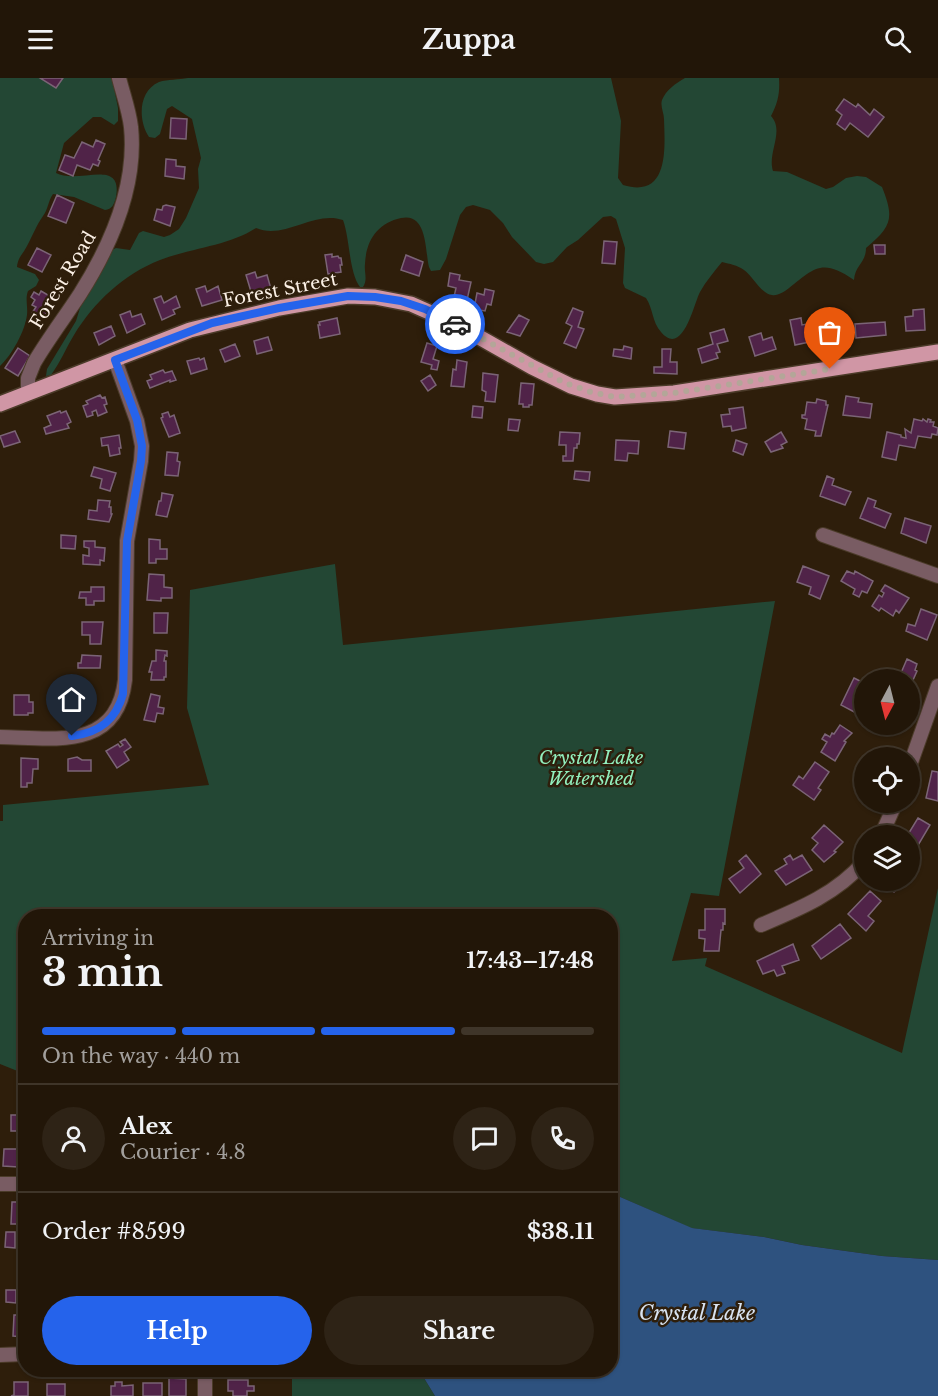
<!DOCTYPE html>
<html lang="en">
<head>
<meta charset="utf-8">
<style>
	:root { --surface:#221608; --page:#2e2316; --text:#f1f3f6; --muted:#a29f9c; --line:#3f3529; --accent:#2563eb }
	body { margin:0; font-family:"Libre Baskerville",serif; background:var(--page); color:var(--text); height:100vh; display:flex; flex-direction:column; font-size:22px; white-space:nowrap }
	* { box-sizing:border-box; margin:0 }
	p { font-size:20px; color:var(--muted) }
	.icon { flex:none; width:33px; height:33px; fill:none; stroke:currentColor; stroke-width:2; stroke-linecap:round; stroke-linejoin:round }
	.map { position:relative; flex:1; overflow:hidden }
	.side { position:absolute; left:18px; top:831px; width:600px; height:468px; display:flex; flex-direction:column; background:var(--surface); border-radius:24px; box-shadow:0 2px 4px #0004,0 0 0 2px var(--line) }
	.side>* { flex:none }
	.needle { width:39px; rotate:187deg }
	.tools { position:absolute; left:854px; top:591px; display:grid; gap:12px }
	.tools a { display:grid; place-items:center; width:66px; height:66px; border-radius:50%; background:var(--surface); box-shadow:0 2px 4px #0004,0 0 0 2px var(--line); font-size:30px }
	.pin { position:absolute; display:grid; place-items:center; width:51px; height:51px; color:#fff; margin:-62px -26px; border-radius:50% 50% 50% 0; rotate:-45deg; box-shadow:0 0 6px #0007 }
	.pin .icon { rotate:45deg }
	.courier { position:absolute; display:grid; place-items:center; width:60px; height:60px; margin:-30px; border:4px solid #2563eb; border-radius:50%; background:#fff; color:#222; box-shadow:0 2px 8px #0007 }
	.head em { font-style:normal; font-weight:800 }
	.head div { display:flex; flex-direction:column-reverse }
	.head { display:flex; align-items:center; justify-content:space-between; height:102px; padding:0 24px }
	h1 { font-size:39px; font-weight:800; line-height:45px }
	.bar { display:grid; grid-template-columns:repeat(4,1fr); gap:9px 6px; align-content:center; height:72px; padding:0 24px }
	.bar i { height:8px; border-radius:4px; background:var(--line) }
	.bar .on { background:var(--accent) }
	.bar p { grid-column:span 4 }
	.line { display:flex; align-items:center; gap:15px; padding:0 24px; border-top:2px solid var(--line) }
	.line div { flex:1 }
	.round { display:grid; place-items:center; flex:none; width:63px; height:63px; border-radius:32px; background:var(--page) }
	.action { display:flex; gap:12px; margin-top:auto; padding:12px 24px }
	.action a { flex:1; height:69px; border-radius:36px; background:var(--accent); color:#fff; font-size:24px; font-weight:800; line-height:69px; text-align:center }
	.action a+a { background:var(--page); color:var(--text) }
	header { display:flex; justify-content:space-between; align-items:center; height:78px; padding:0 24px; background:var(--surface); font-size:27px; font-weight:800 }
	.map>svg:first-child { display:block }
</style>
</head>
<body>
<header><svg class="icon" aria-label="menu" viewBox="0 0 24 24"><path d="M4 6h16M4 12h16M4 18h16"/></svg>Zuppa<svg class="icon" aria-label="search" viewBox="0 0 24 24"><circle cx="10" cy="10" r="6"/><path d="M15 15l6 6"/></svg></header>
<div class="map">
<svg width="938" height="1318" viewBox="0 0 938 1318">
	<rect width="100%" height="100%" fill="#2e1e0b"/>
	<!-- green -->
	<path fill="#234734" d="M0,0H112L118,30V43L114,47L101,39H93L64,65L56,95C78,107 123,79 116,119C114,127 112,131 105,132L74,119L53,116C48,123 48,132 43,138C36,148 33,157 27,168C23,176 18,179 17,189L35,196L39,202L36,208L28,213C25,221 28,228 27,237C25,253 12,277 0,288Z
		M188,0H611L621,43L618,100L623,107C669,121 665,71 664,41C664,35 660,28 662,22C666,12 676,5 685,0H779C780,15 778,25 771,38C785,53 767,75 773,93L787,94L826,111L833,109L846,100L857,98L866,99L882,109C895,141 891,149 866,170C866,185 855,187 854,202C820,178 813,192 785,213C781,215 777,218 772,217C761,216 753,198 744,192C737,187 730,186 722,184C714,194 706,203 700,214C694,225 683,280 661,254C652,244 653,230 646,220L625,210L623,205L625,170L616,141L611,138L603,139L578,162L567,169L553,184L544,186L536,184L512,159L503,145L490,132L473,127L466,129L460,137L446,181L440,192L431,193L429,189C425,174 428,134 401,140C378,145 366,162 365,186C364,195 368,201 363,209H360C349,195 350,161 343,142C314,132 285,162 256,150C228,168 191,170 160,182C124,196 94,224 74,257C66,270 60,285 51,297L46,298L47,291L76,243L84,217L112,172L116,170L130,172L139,155L143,153L164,159L170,157L179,151L186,140L199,110L198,91L201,80L192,41L172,28L167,31L160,56L155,60L149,59C138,43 138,13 159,4C168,1 179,2 188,0Z
		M335,486L343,567L775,523L719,818L691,815L672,883L707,880L705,888L902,975L938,810V1182L882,1178L802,1167L764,1159L691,1150L611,1115L610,838H26L25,996L0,986V743H3V727L209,707L187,630L190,512Z
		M292,1292H419L435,1318H292Z"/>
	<!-- water -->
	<path fill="#2e527f" d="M611,1115L692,1150L764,1159L802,1167L882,1178L938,1182V1318H435L419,1292H610Z"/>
	<!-- building -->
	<path fill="#502348" stroke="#7b6476" stroke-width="1.5" d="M40,0H63L56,10Z
		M844,21L856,29L858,26L870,37L874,31L884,39L868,59L850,45L845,52L837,46L842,37L836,32Z
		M171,40L187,41L186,61L170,60Z
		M96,62L105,66L98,82L100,83L98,88L93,86L90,92L77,87L73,98L59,92L65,77L74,80L82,64L93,69Z
		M166,81L176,82V88L185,89L184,101L165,98Z
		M57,117L74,125L66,145L48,138Z
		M166,127L175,129L170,148L154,142L157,131L162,132L163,128Z
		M604,163L617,164L615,186L602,185Z
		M874,167H885V176H875Z
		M37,170L51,177L42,194L28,187Z
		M332,176V179L338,178L339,180H341L342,187H340L341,194L328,196L325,177Z
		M406,177L423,184L419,198L401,192Z
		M255,194L257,200L267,197L271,211L252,217L246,197Z
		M450,195L460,197L459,202L471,204L467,222L454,219L456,210L448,208Z
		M205,208L207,214L218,208L222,222L202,228L196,211Z
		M485,211L494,213L491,227L487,226L485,233L474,231L477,215L484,217Z
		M41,213L53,220L45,232L48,233L43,241L32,235L36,229L32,227L35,222L31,219L34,214L39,217Z
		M161,218L164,225L176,218L180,229L173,232L175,236L162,242L154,221Z
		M573,230L583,234L578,249L584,251L576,270L564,265L572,248L566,245Z
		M924,231L925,252L906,253L905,239L913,238V232Z
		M130,233L132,239L141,236L145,246L127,255L120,237Z
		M519,237L529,242L520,258L507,254Z
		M337,240L340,256L320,260L318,247H320L319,244Z
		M801,240L802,247L836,241L837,246H834L836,255L823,257L824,261L795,267L790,242Z
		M885,244L886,257L856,260L855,246Z
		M111,248L115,258L99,267L94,255Z
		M724,251L728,263L717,266L720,274L716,275L718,280L702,285L698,271L713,266L710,255Z
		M761,255L763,262L772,259L776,271L755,278L749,259Z
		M268,259L272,272L257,276L254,263Z
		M427,265L437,268L433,281L439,283L437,292L431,291L432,287L421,284Z
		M235,266L240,278L225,284L220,272Z
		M624,268L632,270L631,281L613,278L614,271L623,272Z
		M18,270L30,278L18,298L5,290Z
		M662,271H671L670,284H677V296L654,295V289H662Z
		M199,280L200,282L204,280L207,291L191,296L187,283Z
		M457,282L467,284L464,309L451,308L453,291L456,292Z
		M163,292L165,295L172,293L176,302L170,304V302L150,310L147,303L152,301L150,297Z
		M483,295L498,297L495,324L485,323L486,314L482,312Z
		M430,297L436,307L428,313L421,303Z
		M521,305L534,306L532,327H529V329H523V326H519Z
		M100,317L102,320L105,319L107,326L104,327L107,334L98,338L96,332L92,334L93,337L87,339L83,328L88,326L86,323Z
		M846,318L859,320L858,324L872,326L870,340L843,337Z
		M817,321L826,323V327H828L821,358H815L816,353L805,351L807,341L802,340V337H805L807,324L816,325Z
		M473,328L483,329L482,340L472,339Z
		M743,329L746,350L732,353L731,348L723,349L721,337L730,336L729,331Z
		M60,333L61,335L66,333L71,344L67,346L69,350L46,356L44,350L51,347L47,338Z
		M168,334L170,339L174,337L180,355L169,359L161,340L163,339L162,336Z
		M509,341L520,342L518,353L508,352Z
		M914,341L922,343L923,341L927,344L928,341L931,342L930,344H934L933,348L938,350L937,357L932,356L931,360L918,358L915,370L899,367L896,382L882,379L887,354L901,357V359L906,360L905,351L911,355Z
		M15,353L20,364L4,369L0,358Z
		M670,353L686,355L684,371L668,369Z
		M560,354L580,355L579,366H577V370H574L573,383H563V378H566V367H559Z
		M781,354L787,364L781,367L783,370L771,374L765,364Z
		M119,357L121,370H119L120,376L110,378L108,367L102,368L101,360Z
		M616,362L639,363L638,376L628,375L627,383L615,382Z
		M736,362L747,366L743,377L733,373Z
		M167,374L178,375L177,383L180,384L178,398L165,397Z
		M94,389L116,395L110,413L100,410L102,401L91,398Z
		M575,393L590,394L589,403L574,401Z
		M827,398L834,401L832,407L851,414L845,427L820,418Z
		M162,415L173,417L167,439L156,437L159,423H161Z
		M868,420L876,423L874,429L891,436L885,450L860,440Z
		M98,422L110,423L109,429H111V436H112L109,444L88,441L89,432L97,433Z
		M905,440L931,448L926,465L901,455Z
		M61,457L76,458L75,471L61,470Z
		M149,461L160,462V471H167V481H156V485H149Z
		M84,463H95V469L105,470L104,483L100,482V487L83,486V477L89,478V470L84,469Z
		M803,488L829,498L820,521L809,516L811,509L797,504Z
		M847,493L854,496L855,493L873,503L867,515L862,513L859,519L853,516L855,511L841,503Z
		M149,496L164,497V509L172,510V520H161V523L147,522Z
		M885,507L909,520L899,535L896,532L893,538L881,530L879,533L872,528L879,517L882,519L884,515L881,513Z
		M91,509H104V523H94V527H86V520H79L80,514H91Z
		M921,531L937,537L927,562L906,553L908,546L915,548Z
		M154,535H168L167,555H154Z
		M82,544H103L101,566H90V557H82Z
		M156,572L167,573V578L165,577L164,583H166V599H164V602H151L152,594H149L152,583H156Z
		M82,577L101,578L100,590H78V585H81Z
		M907,581L917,586L915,592L917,593L909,611V602H898Z
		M854,600L864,605L862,618L864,619L862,623L864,625L858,636L841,627Z
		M151,616L160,618L158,629L164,630L163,636L157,635L155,644L144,642Z
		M14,617H29V624H33V635H28V637H14Z
		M54,621H60V622L87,621L88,630H80V634L66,635V631L55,632Z
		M840,647L852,655L844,663L846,664L835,683L821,674L827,664L822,661L825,656L830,659L832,655L834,656Z
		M125,661L131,669L124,674L129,682L117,690L106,673L118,666L120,669L123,667L120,664Z
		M77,679L82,682H91V693H68V681Z
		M21,680L38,681V691H33L32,705H27V709H21Z
		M815,684L829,694L818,710L821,712L814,722L793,707L799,698L803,701Z
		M932,693L938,694V723L926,720Z
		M918,740L930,747L917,769L909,764V758H907Z
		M824,747L843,764L834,773L836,774L824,784L812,772L818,765L812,760Z
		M746,777L761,796L740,815L729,801L744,790L739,783Z
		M790,777L793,782L802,777L812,792L786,807L775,793L787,786L784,781Z
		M899,802L897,805L900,807L894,814L879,803Z
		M870,813L881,823L868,838L874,843L866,853L848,836Z
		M705,831H725V846L723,845V852H721L719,873H704L705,861L699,860V852H705Z
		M840,846L851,860L821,881L812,868Z
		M793,866L799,882L782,888L785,895L777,898L774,892L763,896L757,883Z
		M11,1037H22L21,1053H11Z
		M4,1071H19L18,1089L3,1088Z
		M12,1124H26V1146H11Z
		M6,1154H15V1170L5,1169Z
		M6,1212H16V1225L6,1224Z
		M20,1232H26V1259L13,1258L14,1237H20Z
		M169,1300L186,1301V1318H169Z
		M228,1302H248V1308H254V1313H247V1318H233V1313H228Z
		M14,1304H28V1318H11L14,1317Z
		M115,1304H122V1308L133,1307V1318H111V1308H115Z
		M143,1305H162V1318H143Z
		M47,1306H65V1318H47Z"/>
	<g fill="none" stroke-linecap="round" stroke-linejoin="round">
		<defs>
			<path id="minor" d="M28,315V300L34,285C48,261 65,239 80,216C111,167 137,108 131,49C129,32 123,16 119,0
				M823,457L938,498
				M0,659C54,660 117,673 125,602L127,463L141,383L142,368L137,343L115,282
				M909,690L938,608
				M881,758L896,724
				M761,847C799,831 836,816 864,784
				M0,1106H26
				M0,1277L26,1276
				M205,1292V1318"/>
			<path id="major" d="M0,326L190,252L279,230L348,218L375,219L411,226L456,246L532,289L571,308L597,316L615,319L674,315L938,274"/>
		</defs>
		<!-- minor casing -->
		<use href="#minor" stroke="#4b3b29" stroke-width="16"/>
		<!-- major casing -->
		<use href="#major" stroke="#4b3b29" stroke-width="18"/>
		<!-- minor -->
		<use href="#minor" stroke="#795c63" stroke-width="14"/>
		<!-- major -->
		<use href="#major" stroke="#d096a5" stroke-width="15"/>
	</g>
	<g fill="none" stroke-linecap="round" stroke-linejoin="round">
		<!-- done -->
		<path stroke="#b3a698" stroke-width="6" stroke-dasharray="0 10.8" d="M455,246L565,305L591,314L615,319L674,315L830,291"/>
		<!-- route -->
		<path stroke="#2563eb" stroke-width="8" d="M72,658C99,655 116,642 123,616L127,463L141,383L142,368L137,342L115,282L212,245L279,230L348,218L375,219L401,223L425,231L455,246"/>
	</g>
	<g text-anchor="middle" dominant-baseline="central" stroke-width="5" stroke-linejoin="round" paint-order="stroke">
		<!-- street labels -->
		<g font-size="18" fill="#faefe4" stroke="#2e1e0b">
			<text transform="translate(63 202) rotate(-59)">Forest Road</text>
			<text transform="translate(280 212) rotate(-11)">Forest Street</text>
		</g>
		<!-- park labels -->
		<g font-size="18" font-style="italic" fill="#92f0be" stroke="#2e1e0b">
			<text x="591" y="680">Crystal Lake<tspan x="591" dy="21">Watershed</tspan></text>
		</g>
		<!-- water labels -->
		<g font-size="20" font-style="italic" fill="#d8e3f1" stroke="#2e1e0b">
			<text x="697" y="1235">Crystal Lake</text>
		</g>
	</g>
</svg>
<div class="tools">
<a><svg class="needle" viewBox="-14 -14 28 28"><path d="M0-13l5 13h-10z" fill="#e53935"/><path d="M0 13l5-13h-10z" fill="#a29f9c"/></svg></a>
<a><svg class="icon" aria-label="locate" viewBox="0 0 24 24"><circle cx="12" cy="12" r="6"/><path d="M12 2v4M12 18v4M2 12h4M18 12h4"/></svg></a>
<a><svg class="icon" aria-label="layers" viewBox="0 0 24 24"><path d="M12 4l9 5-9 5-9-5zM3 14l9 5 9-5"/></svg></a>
</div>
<div class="pin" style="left:830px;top:291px;background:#ea580c"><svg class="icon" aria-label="bag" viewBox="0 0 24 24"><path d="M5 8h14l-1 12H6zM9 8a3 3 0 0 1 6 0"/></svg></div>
<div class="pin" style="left:72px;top:658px;background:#1f2937"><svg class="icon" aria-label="home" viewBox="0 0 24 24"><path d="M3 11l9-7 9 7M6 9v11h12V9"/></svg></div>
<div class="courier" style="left:455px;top:246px"><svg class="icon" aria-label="car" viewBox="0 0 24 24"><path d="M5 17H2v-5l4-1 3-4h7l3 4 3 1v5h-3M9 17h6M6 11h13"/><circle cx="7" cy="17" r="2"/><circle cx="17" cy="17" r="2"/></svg></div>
<section class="side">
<div class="head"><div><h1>3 min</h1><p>Arriving in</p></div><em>17:43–17:48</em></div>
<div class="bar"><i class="on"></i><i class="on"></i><i class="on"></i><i></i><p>On the way · 440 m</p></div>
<div class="line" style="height:108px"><a class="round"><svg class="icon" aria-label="person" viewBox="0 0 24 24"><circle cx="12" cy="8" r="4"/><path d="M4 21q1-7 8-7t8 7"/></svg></a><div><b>Alex</b><p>Courier · 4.8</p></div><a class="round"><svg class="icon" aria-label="chat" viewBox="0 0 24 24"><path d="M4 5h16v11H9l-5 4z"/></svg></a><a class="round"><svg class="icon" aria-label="phone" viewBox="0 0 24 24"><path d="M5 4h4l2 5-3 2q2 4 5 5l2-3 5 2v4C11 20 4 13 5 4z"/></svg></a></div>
<div class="line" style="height:78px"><div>Order #8599</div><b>$38.11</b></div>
<div class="action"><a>Help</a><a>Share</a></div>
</section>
</div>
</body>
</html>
